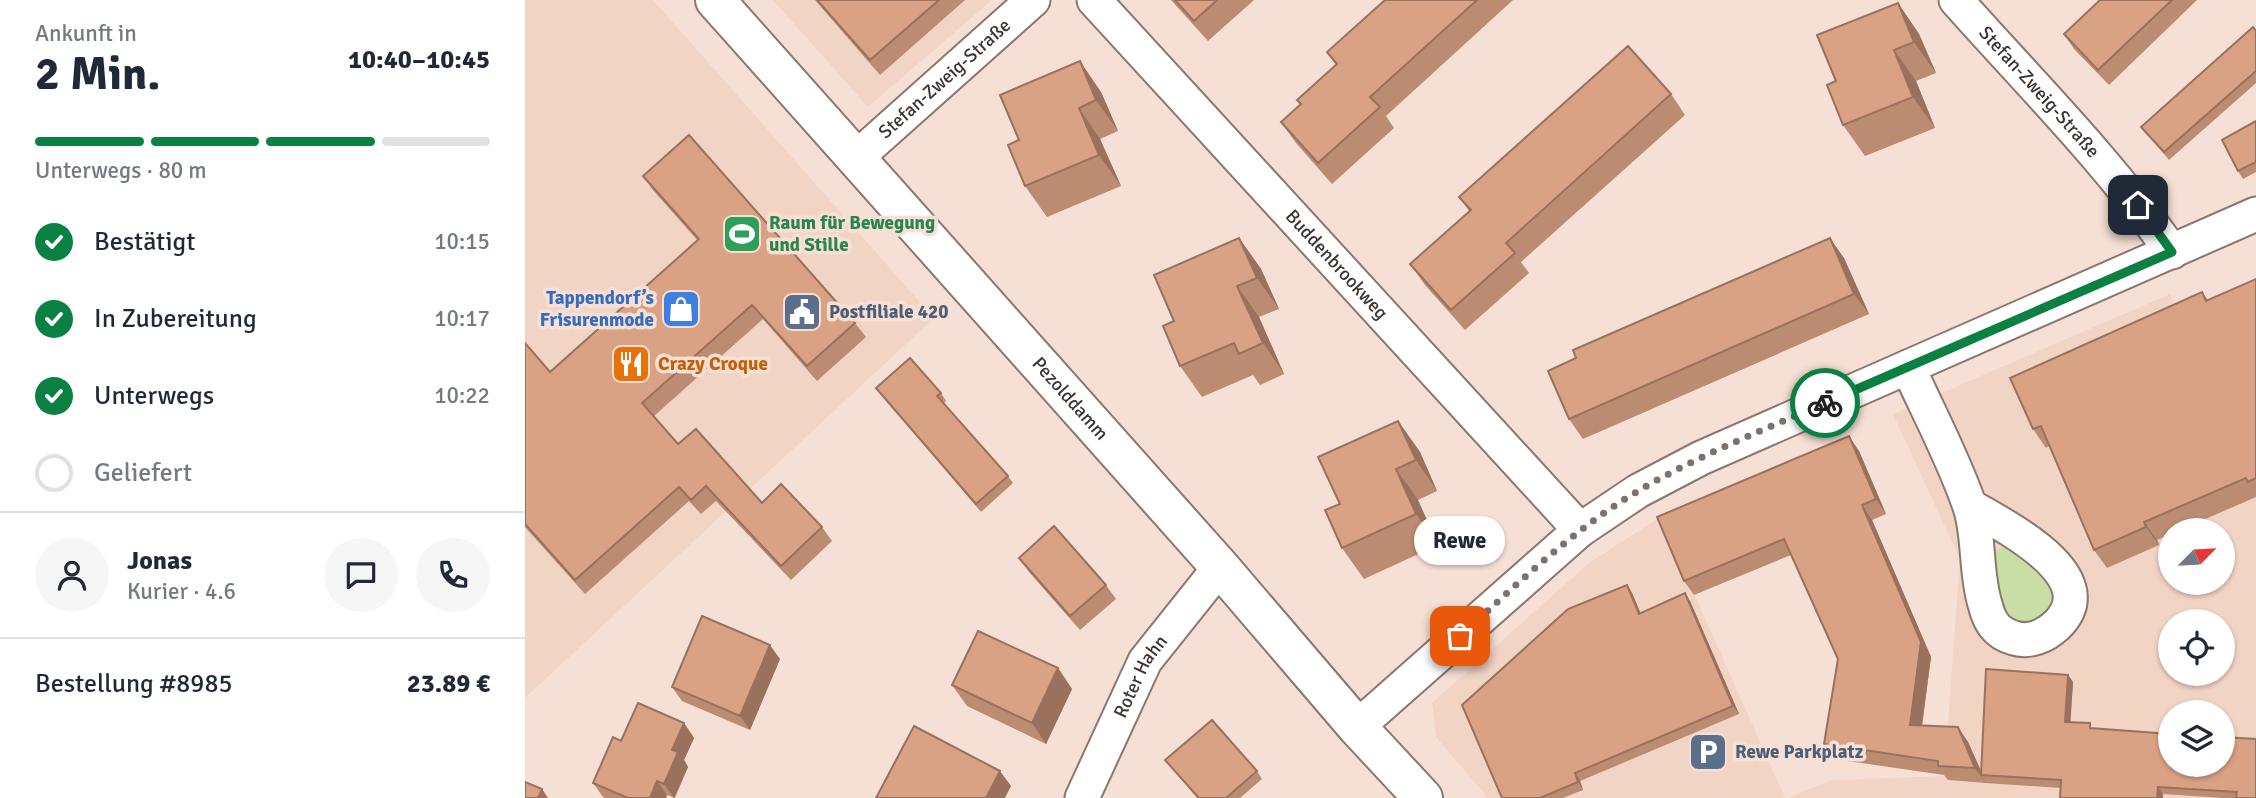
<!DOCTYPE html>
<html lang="de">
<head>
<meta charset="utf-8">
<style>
	:root { --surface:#fff; --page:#f6f6f7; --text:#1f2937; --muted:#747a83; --line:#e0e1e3; --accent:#0b8043 }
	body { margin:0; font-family:Signika,sans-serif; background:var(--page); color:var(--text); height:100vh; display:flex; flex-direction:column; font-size:26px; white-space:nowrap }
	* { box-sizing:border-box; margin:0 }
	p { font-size:23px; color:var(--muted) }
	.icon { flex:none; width:38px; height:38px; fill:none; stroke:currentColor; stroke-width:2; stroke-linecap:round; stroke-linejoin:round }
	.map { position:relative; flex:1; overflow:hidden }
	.sheet { display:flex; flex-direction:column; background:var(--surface); width:525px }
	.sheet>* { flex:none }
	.needle { width:46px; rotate:66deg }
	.buttons { position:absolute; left:1633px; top:518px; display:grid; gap:14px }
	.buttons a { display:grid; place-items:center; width:77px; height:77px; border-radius:50%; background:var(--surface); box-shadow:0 2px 5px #0004; font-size:35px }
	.pin { position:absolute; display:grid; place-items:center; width:60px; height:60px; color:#fff; margin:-30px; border-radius:14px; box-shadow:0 4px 10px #0006 }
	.courier { position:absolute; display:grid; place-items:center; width:70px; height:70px; margin:-35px; border:5px solid #0b8043; border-radius:50%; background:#fff; color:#222; box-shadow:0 2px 9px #0007 }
	.bubble { position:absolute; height:49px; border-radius:24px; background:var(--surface); box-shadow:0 2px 5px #0004; font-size:23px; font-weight:700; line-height:49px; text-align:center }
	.headline em { font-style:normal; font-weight:700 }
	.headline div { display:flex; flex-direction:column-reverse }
	.headline { display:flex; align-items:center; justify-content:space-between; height:119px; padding:0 35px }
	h1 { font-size:46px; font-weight:700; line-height:52px }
	.bar { display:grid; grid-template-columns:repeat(4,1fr); gap:10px 7px; align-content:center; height:84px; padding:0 35px }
	.bar i { height:9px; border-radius:5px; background:var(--line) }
	.bar .selected { background:var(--accent) }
	.bar p { grid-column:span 4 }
	.line { display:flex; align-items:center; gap:18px; padding:0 35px; border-top:2px solid var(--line) }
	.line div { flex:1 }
	.round { display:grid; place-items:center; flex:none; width:74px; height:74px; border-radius:37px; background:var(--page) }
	ol { padding:0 35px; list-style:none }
	li { display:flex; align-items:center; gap:21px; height:77px }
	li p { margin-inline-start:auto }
	li .icon { padding:7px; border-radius:50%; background:var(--accent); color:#fff; stroke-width:4 }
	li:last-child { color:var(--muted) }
	li i { width:38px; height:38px; border:4px solid var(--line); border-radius:50% }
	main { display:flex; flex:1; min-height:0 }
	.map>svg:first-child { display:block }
</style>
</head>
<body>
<main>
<section class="sheet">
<div class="headline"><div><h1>2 Min.</h1><p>Ankunft in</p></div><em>10:40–10:45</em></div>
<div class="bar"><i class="selected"></i><i class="selected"></i><i class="selected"></i><i></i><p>Unterwegs · 80 m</p></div>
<ol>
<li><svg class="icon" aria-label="check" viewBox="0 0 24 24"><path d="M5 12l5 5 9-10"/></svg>Bestätigt<p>10:15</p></li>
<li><svg class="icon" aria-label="check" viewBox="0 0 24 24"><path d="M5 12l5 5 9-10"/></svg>In Zubereitung<p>10:17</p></li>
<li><svg class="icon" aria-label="check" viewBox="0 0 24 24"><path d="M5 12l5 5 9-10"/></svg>Unterwegs<p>10:22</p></li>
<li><i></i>Geliefert</li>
</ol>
<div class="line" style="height:126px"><a class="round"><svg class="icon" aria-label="person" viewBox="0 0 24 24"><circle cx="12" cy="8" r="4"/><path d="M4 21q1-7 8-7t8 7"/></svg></a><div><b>Jonas</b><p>Kurier · 4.6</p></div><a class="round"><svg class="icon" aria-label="chat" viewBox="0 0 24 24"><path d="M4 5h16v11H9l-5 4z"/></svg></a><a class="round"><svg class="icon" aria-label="phone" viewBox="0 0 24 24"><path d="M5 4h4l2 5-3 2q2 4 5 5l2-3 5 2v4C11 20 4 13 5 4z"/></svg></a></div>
<div class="line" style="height:91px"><div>Bestellung #8985</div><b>23.89 €</b></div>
</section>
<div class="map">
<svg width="1731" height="798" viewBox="0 0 1731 798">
	<rect width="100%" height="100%" fill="#f6e0d5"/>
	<!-- built -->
	<path fill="#f2d4c5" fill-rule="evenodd" d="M0,0H128L409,318L0,698Z
		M248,0H467L343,107Z
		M1645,294L1731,489V798H1263L1307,780L1419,776L1435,559L1368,414ZM1645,530H1698V583H1645ZM1645,621H1698V674H1645ZM1645,712H1698V765H1645Z
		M1135,517L1260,798H963L911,737L907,703L1064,563Z"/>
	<!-- green -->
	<path fill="#c9dea6" d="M1483,545L1530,582V606L1512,620L1488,623L1474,605L1467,552Z"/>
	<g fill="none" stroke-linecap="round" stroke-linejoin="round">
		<defs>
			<g id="street">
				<path id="s1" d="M569,0L1055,530"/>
				<path id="s2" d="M1431,0C1505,83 1583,161 1647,252"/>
				<path id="s3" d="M331,158L508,0"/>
				<path d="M1383,367C1403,411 1428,458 1444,504C1455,533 1450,573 1460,604C1464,621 1471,633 1489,638C1505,643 1520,636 1532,625C1582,576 1477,525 1445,506"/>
				<path d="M832,727L1055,530L1113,491L1176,458L1731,214"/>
				<path id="s4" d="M557,798L620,661L695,567"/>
			</g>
			<g id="secondary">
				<path id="s5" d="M190,0L695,567L832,727L898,798"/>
			</g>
		</defs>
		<!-- street casing -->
		<use href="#street" stroke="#8b776d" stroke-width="37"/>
		<!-- secondary casing -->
		<use href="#secondary" stroke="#8b776d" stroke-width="42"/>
		<!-- street -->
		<use href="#street" stroke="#fff" stroke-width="33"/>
		<!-- secondary -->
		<use href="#secondary" stroke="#fff" stroke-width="38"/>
	</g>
	<!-- wall -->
	<path fill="#bb8b72" d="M290,0H440L355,75Z
		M646,0H729L683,41Z
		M860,0H988L861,116L869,128L807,184L771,143L756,122L775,105L772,100L811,65L802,52Z
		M1575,0H1672L1584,85L1549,49L1539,34Z
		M1373,3L1394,34L1411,73L1391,81L1410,128L1340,156L1318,125L1311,81Z
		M1731,31V83L1644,160L1616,127Z
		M576,92L593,131L575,139L596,186L522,217L500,186L494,140Z
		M1146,94L1160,115L996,262L1004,273L940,330L900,285L885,264L944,211L934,197Z
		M1731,121V172L1718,179L1713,171Z
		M118,176L330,323L341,337L292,381L238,319L129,416L153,444L237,503L297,527L307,541L266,580L191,501L176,514L164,501L60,594L0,527V343L25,372L173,241L128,190Z
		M714,238L736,269L754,309L734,317L759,374L735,385L728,375L677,397L655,366L649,321Z
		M1319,258L1344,314L1058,439L1044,419Z
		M1731,279V497L1655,530H1645V534L1632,540L1634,545L1582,568L1569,550L1524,446L1521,448L1508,429L1677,292L1683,300Z
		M351,388L416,393L421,401L419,403L483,476L488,483L456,512Z
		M873,421L895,452L912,491L893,500L913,545L839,579L817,548L815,504Z
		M1334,451L1361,514L1347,520L1406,657L1397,726L1443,742L1456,773L1543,675L1548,682L1545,722L1569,729L1731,798H1698L1638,794V798H1535L1536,788L1461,783L1460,781L1461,783L1423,780L1419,775L1309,759L1299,744L1313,659L1266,555L1169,595L1159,581Z
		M494,558L581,585L591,599L555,630L504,572Z
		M1102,585L1107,593L1116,614L1165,601L1214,714L1055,781L1058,790L1038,798H977Z
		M255,659L225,730L157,701L147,687Z
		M533,668L547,689L521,744L442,706L427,685Z
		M159,723L169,738L159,760L163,767L150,798L142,795L141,798H80L78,797L68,783L96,741Z
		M640,760L732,771L737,779L715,798H672Z"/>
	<!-- shaded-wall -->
	<path fill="#99715d" d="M1373,3L1394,34L1411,73L1389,42Z
		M1369,50L1391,81L1410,128L1388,97Z
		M555,61L576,92L593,131L571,100Z
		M554,108L575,139L596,186L574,155Z
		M714,238L736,269L754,309L732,278Z
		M1305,238L1319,258L1344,314L1329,294Z
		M712,286L734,317L759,374L738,343Z
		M873,421L895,452L912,491L891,460Z
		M1324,436L1334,451L1361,514L1351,499Z
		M871,469L893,500L913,545L891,514Z
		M1337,505L1347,520L1406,657L1395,740L1385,725Z
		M1619,522L1632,540L1634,545L1621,527Z
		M1102,585L1107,593L1119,622L1114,614Z
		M1160,593L1165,601L1214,714L1208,706Z
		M245,645L255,659L225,730L215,716Z
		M533,668L547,689L521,744L507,723Z
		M1543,675L1548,682L1545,729L1540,722Z
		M159,723L169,738L159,760L163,767L149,798L139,784L147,750Z
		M1433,727L1443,742L1458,775H1456L1461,783L1450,768Z
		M475,771L486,786L480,798H461Z
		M1050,773L1055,781L1058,790L1053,782Z
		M132,781L142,795L141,798H125Z
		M1633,787L1638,794V798H1632Z
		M17,789L23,798H13Z"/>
	<!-- building -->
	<path fill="#daa285" stroke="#99715d" stroke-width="2" d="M292,0H414L345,60Z
		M650,0H692L669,21Z
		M860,0H952L845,97L855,107L793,163L756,122L776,104L772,100L812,64L802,52Z
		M1575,0H1647L1573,70L1539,34Z
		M1373,3L1389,42L1369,50L1388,97L1318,125L1302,85L1311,81L1292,35Z
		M1728,27L1731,31V71L1639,152L1616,127Z
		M1103,46L1146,94L981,243L990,253L926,310L885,264L946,210L934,197Z
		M555,61L571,100L554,108L574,155L500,186L483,145L494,140L475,95Z
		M1731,121V162L1713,171L1697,140Z
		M164,135L330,323L282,366L227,305L117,403L153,444L171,429L237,503L256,484L297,527L256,566L181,486L166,500L154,487L50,580L0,524V343L25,372L174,239L118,176Z
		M714,238L732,278L712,286L738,343L714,354L709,343L655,366L638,326L649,321L629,275Z
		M1305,238L1329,294L1044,419L1023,371L1051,358L1048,350Z
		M1731,279V478L1723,482L1721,478L1619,522L1621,527L1569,550L1516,426L1508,429L1485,378L1677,292L1681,301Z
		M385,358L416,393L412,396L483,476L451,504L351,388Z
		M873,421L891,460L871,469L891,514L817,548L800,510L815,504L793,457Z
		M1324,436L1351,499L1337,505L1396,642L1385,725L1433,727L1450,768L1413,766V761L1299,744L1313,659L1259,539L1159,581L1132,517Z
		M529,526L581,585L545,616L494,558Z
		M1102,585L1114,614L1160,593L1208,706L1050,773L1053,782L1015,798H977L937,705L1043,609Z
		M177,616L245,645L215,716L147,687Z
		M453,631L533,668L507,723L427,685Z
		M1461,669L1543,675L1540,722L1565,723V728L1645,734V765H1698V737L1731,739V798H1711L1712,792L1633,787L1632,798H1535L1536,780L1456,775Z
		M113,703L159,723L147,750L153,752L139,784L132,781L125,798H103L68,783L88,737L96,741Z
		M687,720L732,771L701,798H674L640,760Z
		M389,726L475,771L461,798H351Z
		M0,782L17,789L13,798H0Z"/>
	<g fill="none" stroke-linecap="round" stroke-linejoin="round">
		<!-- done -->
		<path stroke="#7e706a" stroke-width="7" stroke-dasharray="0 12.6" d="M935,636C974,601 1013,563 1055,531C1127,473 1216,440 1300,403"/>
		<!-- route -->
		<path stroke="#0b8043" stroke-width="9" d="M1300,403L1647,252L1613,205"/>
	</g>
	<!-- icons -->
	<defs>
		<symbol id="stadium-square" viewBox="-11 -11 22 22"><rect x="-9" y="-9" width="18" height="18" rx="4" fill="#2e9e5b" stroke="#f6e0d5"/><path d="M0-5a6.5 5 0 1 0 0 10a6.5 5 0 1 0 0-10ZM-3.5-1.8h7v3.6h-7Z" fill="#fff"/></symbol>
		<symbol id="shop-square" viewBox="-11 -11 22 22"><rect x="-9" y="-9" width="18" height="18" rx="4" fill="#3f7fe0" stroke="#f6e0d5"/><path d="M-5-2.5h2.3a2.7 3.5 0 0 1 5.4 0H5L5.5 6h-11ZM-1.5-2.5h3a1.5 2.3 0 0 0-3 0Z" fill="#fff"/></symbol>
		<symbol id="civic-square" viewBox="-11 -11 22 22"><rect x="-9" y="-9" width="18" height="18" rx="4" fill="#5c6f8a" stroke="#f6e0d5"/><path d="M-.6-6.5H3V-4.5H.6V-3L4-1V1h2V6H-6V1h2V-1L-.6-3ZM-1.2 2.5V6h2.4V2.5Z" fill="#fff"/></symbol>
		<symbol id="restaurant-square" viewBox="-11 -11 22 22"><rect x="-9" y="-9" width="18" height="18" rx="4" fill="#e8710a" stroke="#f6e0d5"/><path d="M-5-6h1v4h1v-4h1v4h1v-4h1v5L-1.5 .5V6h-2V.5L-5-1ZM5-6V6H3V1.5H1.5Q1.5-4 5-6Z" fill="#fff"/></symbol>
		<symbol id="parking-square" viewBox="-11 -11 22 22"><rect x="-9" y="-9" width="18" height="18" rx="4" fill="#5c6f8a" stroke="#f6e0d5"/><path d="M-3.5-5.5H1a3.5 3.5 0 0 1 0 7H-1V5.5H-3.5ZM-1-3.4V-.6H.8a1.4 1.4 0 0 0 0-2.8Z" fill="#fff"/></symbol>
	</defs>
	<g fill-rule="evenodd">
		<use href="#stadium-square" x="195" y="212" width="44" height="44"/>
		<use href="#shop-square" x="134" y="287" width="44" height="44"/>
		<use href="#civic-square" x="255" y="290" width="44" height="44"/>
		<use href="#restaurant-square" x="84" y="342" width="44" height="44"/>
		<use href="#parking-square" x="1161" y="730" width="44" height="44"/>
	</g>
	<g text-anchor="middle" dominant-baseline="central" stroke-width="7" stroke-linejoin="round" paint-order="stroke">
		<!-- street labels -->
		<g font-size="19" fill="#3d3430" stroke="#f6e0d5">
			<text stroke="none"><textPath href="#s3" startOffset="119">Stefan-Zweig-Straße</textPath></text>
			<text stroke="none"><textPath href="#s2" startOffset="124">Stefan-Zweig-Straße</textPath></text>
			<text stroke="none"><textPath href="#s1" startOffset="359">Buddenbrookweg</textPath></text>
			<text stroke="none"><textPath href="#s5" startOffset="534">Pezolddamm</textPath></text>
			<text stroke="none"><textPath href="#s4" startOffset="135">Roter Hahn</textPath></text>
		</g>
		<!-- leisure labels -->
		<g font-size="19" font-weight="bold" fill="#27864d" stroke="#f6e0d5" text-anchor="start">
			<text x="244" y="223">Raum für Bewegung<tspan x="244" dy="22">und Stille</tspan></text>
		</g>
		<!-- shop labels -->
		<g font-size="19" font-weight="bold" fill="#366cbe" stroke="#f6e0d5" text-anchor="end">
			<text x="129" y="298">Tappendorf’s<tspan x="129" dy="22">Frisurenmode</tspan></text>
		</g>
		<!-- service labels -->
		<g font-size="19" font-weight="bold" fill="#4e5e75" stroke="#f6e0d5" text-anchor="start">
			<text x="304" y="312">Postfiliale 420</text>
			<text x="1210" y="752">Rewe Parkplatz</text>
		</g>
		<!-- food labels -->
		<g font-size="19" font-weight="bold" fill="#c56008" stroke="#f6e0d5" text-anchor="start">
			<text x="133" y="364">Crazy Croque</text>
		</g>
	</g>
</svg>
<div class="buttons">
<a><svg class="needle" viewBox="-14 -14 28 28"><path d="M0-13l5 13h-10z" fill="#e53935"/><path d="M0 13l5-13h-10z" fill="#747a83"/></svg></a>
<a><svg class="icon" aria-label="locate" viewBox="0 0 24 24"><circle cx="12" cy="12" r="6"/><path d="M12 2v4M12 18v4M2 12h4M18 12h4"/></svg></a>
<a><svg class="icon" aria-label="layers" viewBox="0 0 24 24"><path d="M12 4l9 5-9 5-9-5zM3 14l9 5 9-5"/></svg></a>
</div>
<div class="pin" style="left:935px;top:636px;background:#ea580c"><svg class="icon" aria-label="bag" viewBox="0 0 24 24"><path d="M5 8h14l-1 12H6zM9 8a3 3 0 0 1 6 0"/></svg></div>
<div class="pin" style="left:1613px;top:205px;background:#1f2937"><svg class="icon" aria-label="home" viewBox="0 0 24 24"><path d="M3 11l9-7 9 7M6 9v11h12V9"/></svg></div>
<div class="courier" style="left:1300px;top:403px"><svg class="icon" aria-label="bike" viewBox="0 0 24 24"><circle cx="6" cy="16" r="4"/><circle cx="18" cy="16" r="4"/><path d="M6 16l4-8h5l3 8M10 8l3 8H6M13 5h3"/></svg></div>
<div class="bubble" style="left:889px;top:516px;width:91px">Rewe</div>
</div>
</main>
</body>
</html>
